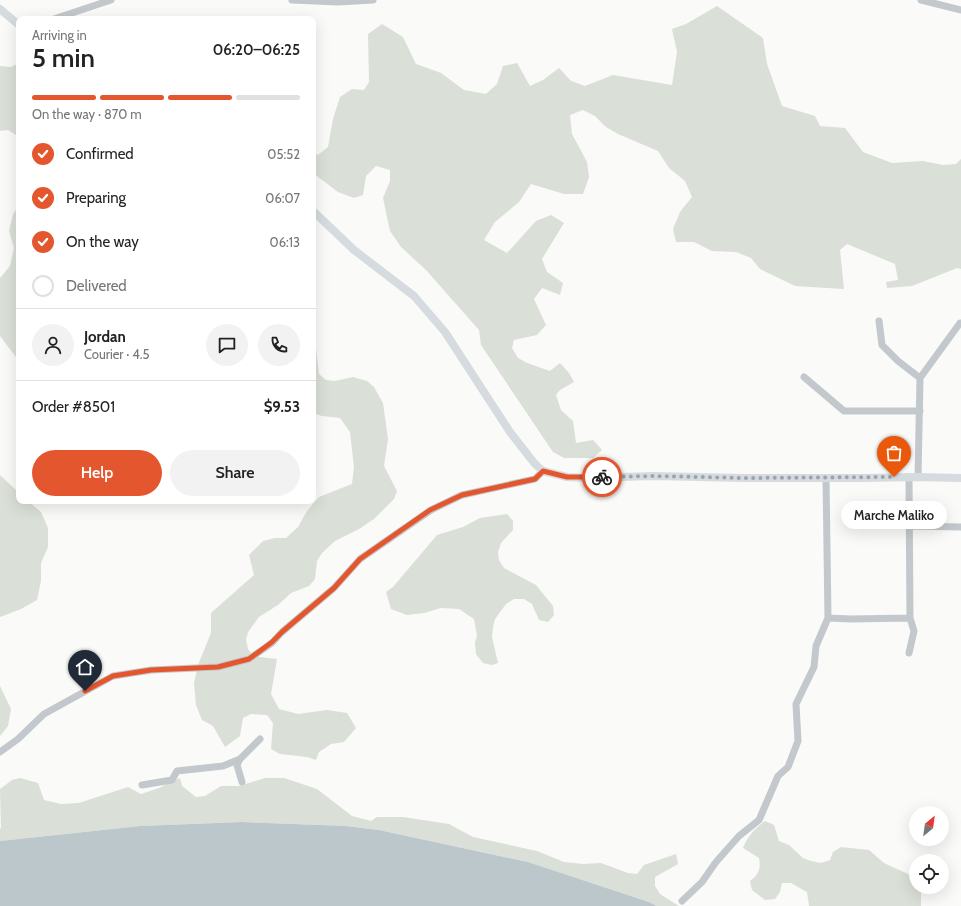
<!DOCTYPE html>
<html lang="en">
<head>
<meta charset="utf-8">
<style>
	:root { --surface:#fff; --page:#f2f2f2; --text:#222; --muted:#767676; --line:#e0e0e0; --accent:#e4572e }
	body { margin:0; font-family:Cabin,sans-serif; background:var(--page); color:var(--text); height:100vh; display:flex; flex-direction:column; font-size:15px; white-space:nowrap }
	* { box-sizing:border-box; margin:0 }
	p { font-size:13px; color:var(--muted) }
	.icon { flex:none; width:22px; height:22px; fill:none; stroke:currentColor; stroke-width:2; stroke-linecap:round; stroke-linejoin:round }
	.map { position:relative; flex:1; overflow:hidden }
	.details { position:absolute; left:16px; top:16px; width:300px; height:488px; display:flex; flex-direction:column; background:var(--surface); border-radius:8px; box-shadow:0 4px 16px #0002 }
	.details>* { flex:none }
	.needle { width:26px; rotate:29deg }
	.controls { position:absolute; left:909px; top:806px; display:grid; gap:8px }
	.controls a { display:grid; place-items:center; width:40px; height:40px; border-radius:50%; background:var(--surface); box-shadow:0 4px 16px #0002; font-size:20px }
	.pin { position:absolute; display:grid; place-items:center; width:34px; height:34px; color:#fff; margin:-41px -17px; border-radius:50% 50% 50% 0; rotate:-45deg; box-shadow:0 0 4px #0007 }
	.pin .icon { rotate:45deg }
	.courier { position:absolute; display:grid; place-items:center; width:40px; height:40px; margin:-20px; border:3px solid #e4572e; border-radius:50%; background:#fff; color:#222; box-shadow:0 1px 5px #0007 }
	.bubble { position:absolute; height:28px; border-radius:14px; background:var(--surface); box-shadow:0 4px 16px #0002; font-size:13px; font-weight:600; line-height:28px; text-align:center }
	.summary em { font-style:normal; font-weight:600 }
	.summary div { display:flex; flex-direction:column-reverse }
	.summary { display:flex; align-items:center; justify-content:space-between; height:68px; padding:0 16px }
	h1 { font-size:26px; font-weight:600; line-height:30px }
	.bar { display:grid; grid-template-columns:repeat(4,1fr); gap:6px 4px; align-content:center; height:48px; padding:0 16px }
	.bar i { height:5px; border-radius:3px; background:var(--line) }
	.bar .current { background:var(--accent) }
	.bar p { grid-column:span 4 }
	.line { display:flex; align-items:center; gap:10px; padding:0 16px; border-top:1px solid var(--line) }
	.line div { flex:1 }
	.round { display:grid; place-items:center; flex:none; width:42px; height:42px; border-radius:21px; background:var(--page) }
	ol { padding:0 16px; list-style:none }
	li { display:flex; align-items:center; gap:12px; height:44px }
	li p { margin-inline-start:auto }
	li .icon { padding:4px; border-radius:50%; background:var(--accent); color:#fff; stroke-width:4 }
	li:last-child { color:var(--muted) }
	li i { width:22px; height:22px; border:2px solid var(--line); border-radius:50% }
	.button { display:flex; gap:8px; margin-top:auto; padding:8px 16px }
	.button a { flex:1; height:46px; border-radius:24px; background:var(--accent); color:#fff; font-size:16px; font-weight:600; line-height:46px; text-align:center }
	.button a+a { background:var(--page); color:var(--text) }
	.map>svg:first-child { display:block }
</style>
</head>
<body>
<div class="map">
<svg width="961" height="906" viewBox="0 0 961 906">
	<rect width="100%" height="100%" fill="#fafaf8"/>
	<!-- green -->
	<path fill="#dadfd7" d="M717,6L763,38L767,64L782,106L815,116L820,126L845,128L863,152L892,163L923,161L943,165L956,164L961,159V269L957,268L912,286L887,288L886,282L898,280L895,264L847,244L840,250L844,289L795,286L760,269L751,258L736,252L712,251L694,242H676L673,229L680,212L692,197L685,181L669,168L658,151L618,134L606,127L595,116L583,110L570,115L572,134L587,162L589,177L583,194H564L531,184L519,202L495,222L484,240L507,253L536,221L551,215L564,223L542,259L547,272L563,283L560,295L542,288L534,299L546,325L537,335L514,340L512,348L518,358L527,363L550,371L560,363L569,373L574,382L560,390L556,395L561,410L573,421L576,443L593,440L602,450L593,458H564L553,452L481,345L479,330L426,270L401,247L390,231L383,198L390,181V170L376,166L366,176L363,195L354,198L338,192L313,173V151L318,155L328,147L333,119L340,97L352,89L364,90L369,82L368,34L382,24L403,37L416,64L441,73L464,90L486,94L497,84L503,66L517,63L530,86L543,80L559,68L571,81L585,86L613,75L672,85L677,52L672,29L686,24Z
		M19,63V137L8,130L0,131V66L11,67Z
		M19,206V361L0,336V278L10,266L14,248L9,231L13,214Z
		M313,343L316,348L319,374L326,380L335,381L353,377L367,381L374,387L383,403L388,439L384,466L397,491L394,499L374,519L359,529L335,541L322,553L317,561L315,579L309,586L291,593L278,605L259,617L248,632L246,640L248,649L253,656L277,659L271,694L279,709L298,714L327,710L347,713L356,728L344,742L331,744L319,752L316,760L307,757L280,754L271,749L273,723L267,715L251,714L243,718L240,736L225,747L213,726L202,720L196,705L194,683L198,665L211,633V613L254,575L249,555L263,541L275,538H286L298,527L307,511L319,497L352,484L354,467L350,432L340,418L322,416L313,413Z
		M0,475L19,493V501H28L41,512L48,528V547L41,563V581L37,600L21,609L0,617Z
		M507,514L513,521V530L501,543L498,552L499,560L504,568L536,585L553,606L554,615L548,622L539,620L532,604L524,599H514L506,604L495,619L493,627L492,637L498,663L492,665L483,663L476,654L475,642L477,636L474,619L459,609L441,608L424,613L407,615L391,609L386,592L393,587L437,535L463,527L480,518Z
		M0,686L11,709L8,726L0,736Z
		M20,778L38,783L44,800L61,804L79,803L128,787L141,794L159,788L180,778L182,786L196,797L205,796L221,786H239L265,778H284L317,789L352,816L371,821L377,817H403L449,824L473,837L537,851L564,862L583,864L601,863L628,873L637,874L644,865L676,854L678,864L655,877V886L660,894L679,906H657L649,902L528,862L379,830L346,826L241,822L140,826L0,841V829L1,828L0,789L12,780Z
		M765,821L774,825L779,841L789,845L803,858L811,861L821,863L830,860L833,852L841,847L869,850L884,863L908,874L916,880V887H921V906H809L807,892L791,883H782L780,892L775,899L765,900L752,890L750,881C759,874 761,869 759,858L743,848C747,837 755,828 765,821Z"/>
	<!-- water -->
	<path fill="#bbc7cb" d="M241,822L346,826L379,830L528,862L649,902L657,906H0V841L140,826Z"/>
	<g fill="none" stroke-linecap="round" stroke-linejoin="round">
		<!-- minor -->
		<path stroke="#c3c8cc" stroke-width="7" d="M292,0L338,2L373,0
			M921,0L961,10
			M54,19L111,0
			M879,321L882,345L898,361L920,378
			M804,377L844,411H920
			M918,477L920,378L960,323H961
			M909,526L961,527
			M828,618L851,619L910,618L909,477
			M909,653L914,631L910,618
			M0,752L18,739L44,714L113,676L151,670L218,667L249,659L272,643L282,632L334,588L360,559L431,510L462,495L535,479L543,471
			M242,782L237,765L240,759L260,739
			M142,785L172,780L177,771L223,766L240,759
			M682,901L702,882L716,862L739,836L759,820L778,776L788,767L798,741L796,704L814,667L816,646L828,618L826,478"/>
		<!-- major -->
		<path stroke="#d6dbdf" stroke-width="8" d="M0,9L19,25
			M313,211L354,250L414,296L445,332L510,432L535,464L543,471L567,477L585,478L654,476L743,478H863L918,477L961,478"/>
	</g>
	<g fill="none" stroke-linecap="round" stroke-linejoin="round">
		<!-- done -->
		<path stroke="#99a4ac" stroke-width="4" stroke-dasharray="0 7.2" d="M602,477L654,476L743,478L894,477"/>
		<!-- route -->
		<path stroke="#e4572e" stroke-width="5" d="M85,691L113,676L151,670L218,667L249,659L272,642L282,632L334,588L360,559L430,510L462,495L535,479L543,471L567,477H602"/>
	</g>
</svg>
<div class="controls">
<a><svg class="needle" viewBox="-14 -14 28 28"><path d="M0-13l5 13h-10z" fill="#e53935"/><path d="M0 13l5-13h-10z" fill="#767676"/></svg></a>
<a><svg class="icon" aria-label="locate" viewBox="0 0 24 24"><circle cx="12" cy="12" r="6"/><path d="M12 2v4M12 18v4M2 12h4M18 12h4"/></svg></a>
</div>
<div class="pin" style="left:894px;top:477px;background:#ea580c"><svg class="icon" aria-label="bag" viewBox="0 0 24 24"><path d="M5 8h14l-1 12H6zM9 8a3 3 0 0 1 6 0"/></svg></div>
<div class="pin" style="left:85px;top:691px;background:#1f2937"><svg class="icon" aria-label="home" viewBox="0 0 24 24"><path d="M3 11l9-7 9 7M6 9v11h12V9"/></svg></div>
<div class="courier" style="left:602px;top:477px"><svg class="icon" aria-label="bike" viewBox="0 0 24 24"><circle cx="6" cy="16" r="4"/><circle cx="18" cy="16" r="4"/><path d="M6 16l4-8h5l3 8M10 8l3 8H6M13 5h3"/></svg></div>
<div class="bubble" style="left:841px;top:501px;width:106px">Marche Maliko</div>
<section class="details">
<div class="summary"><div><h1>5 min</h1><p>Arriving in</p></div><em>06:20–06:25</em></div>
<div class="bar"><i class="current"></i><i class="current"></i><i class="current"></i><i></i><p>On the way · 870 m</p></div>
<ol>
<li><svg class="icon" aria-label="check" viewBox="0 0 24 24"><path d="M5 12l5 5 9-10"/></svg>Confirmed<p>05:52</p></li>
<li><svg class="icon" aria-label="check" viewBox="0 0 24 24"><path d="M5 12l5 5 9-10"/></svg>Preparing<p>06:07</p></li>
<li><svg class="icon" aria-label="check" viewBox="0 0 24 24"><path d="M5 12l5 5 9-10"/></svg>On the way<p>06:13</p></li>
<li><i></i>Delivered</li>
</ol>
<div class="line" style="height:72px"><a class="round"><svg class="icon" aria-label="person" viewBox="0 0 24 24"><circle cx="12" cy="8" r="4"/><path d="M4 21q1-7 8-7t8 7"/></svg></a><div><b>Jordan</b><p>Courier · 4.5</p></div><a class="round"><svg class="icon" aria-label="chat" viewBox="0 0 24 24"><path d="M4 5h16v11H9l-5 4z"/></svg></a><a class="round"><svg class="icon" aria-label="phone" viewBox="0 0 24 24"><path d="M5 4h4l2 5-3 2q2 4 5 5l2-3 5 2v4C11 20 4 13 5 4z"/></svg></a></div>
<div class="line" style="height:52px"><div>Order #8501</div><b>$9.53</b></div>
<div class="button"><a>Help</a><a>Share</a></div>
</section>
</div>
</body>
</html>
